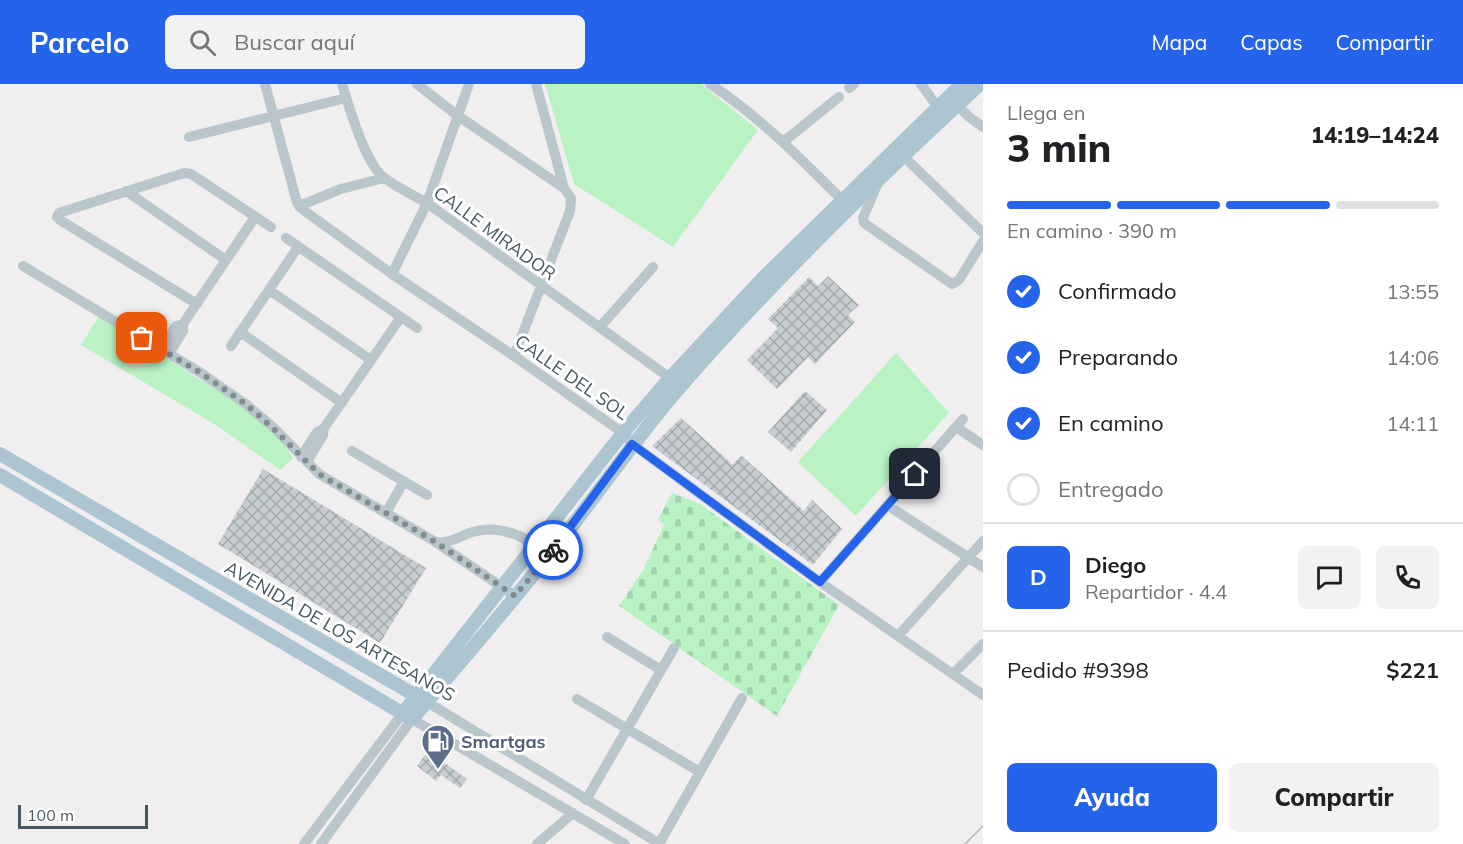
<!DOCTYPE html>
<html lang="es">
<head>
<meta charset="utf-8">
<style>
	:root { --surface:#fff; --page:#f2f2f2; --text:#202124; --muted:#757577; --line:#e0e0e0; --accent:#2563eb }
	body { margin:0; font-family:Mulish,sans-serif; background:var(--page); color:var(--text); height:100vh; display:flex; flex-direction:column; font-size:22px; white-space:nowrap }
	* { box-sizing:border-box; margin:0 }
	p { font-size:20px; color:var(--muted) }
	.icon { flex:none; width:33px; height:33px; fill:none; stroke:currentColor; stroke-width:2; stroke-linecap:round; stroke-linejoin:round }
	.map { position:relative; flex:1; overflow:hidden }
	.drawer { display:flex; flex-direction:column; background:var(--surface); width:480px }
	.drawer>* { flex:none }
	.scale { position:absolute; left:18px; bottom:15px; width:130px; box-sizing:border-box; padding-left:6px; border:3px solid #45575e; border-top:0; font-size:16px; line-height:21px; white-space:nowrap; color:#45575e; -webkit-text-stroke:4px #fff; paint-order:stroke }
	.pin { position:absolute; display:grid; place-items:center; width:51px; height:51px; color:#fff; margin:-26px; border-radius:12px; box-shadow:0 3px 9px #0006 }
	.courier { position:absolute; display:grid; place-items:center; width:60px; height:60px; margin:-30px; border:4px solid #2563eb; border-radius:50%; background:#fff; color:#222; box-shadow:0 2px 8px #0007 }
	.summary em { font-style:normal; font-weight:800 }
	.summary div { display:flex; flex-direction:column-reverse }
	.summary { display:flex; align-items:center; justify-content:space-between; height:102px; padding:0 24px }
	h1 { font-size:39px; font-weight:800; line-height:45px }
	.bar { display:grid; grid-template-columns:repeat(4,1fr); gap:9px 6px; align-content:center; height:72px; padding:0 24px }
	.bar i { height:8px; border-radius:4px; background:var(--line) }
	.bar .on { background:var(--accent) }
	.bar p { grid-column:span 4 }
	.line { display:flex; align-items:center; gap:15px; padding:0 24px; border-top:2px solid var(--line) }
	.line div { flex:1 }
	.round { display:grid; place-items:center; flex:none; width:63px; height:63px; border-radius:9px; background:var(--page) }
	ol { padding:0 24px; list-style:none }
	li { display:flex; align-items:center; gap:18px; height:66px }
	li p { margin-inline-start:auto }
	li .icon { padding:6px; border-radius:50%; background:var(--accent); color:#fff; stroke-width:4 }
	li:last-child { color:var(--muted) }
	li i { width:33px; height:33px; border:3px solid var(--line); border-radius:50% }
	.action { display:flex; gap:12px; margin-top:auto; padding:12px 24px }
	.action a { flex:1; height:69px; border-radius:9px; background:var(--accent); color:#fff; font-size:24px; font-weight:800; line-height:69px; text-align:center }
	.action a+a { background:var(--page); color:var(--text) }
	header { display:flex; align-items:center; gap:36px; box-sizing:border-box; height:84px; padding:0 30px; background:var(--accent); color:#fff }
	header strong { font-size:28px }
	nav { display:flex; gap:33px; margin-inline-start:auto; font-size:21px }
	.search { width:420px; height:54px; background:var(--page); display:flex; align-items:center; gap:15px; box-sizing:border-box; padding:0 21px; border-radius:9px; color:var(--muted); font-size:22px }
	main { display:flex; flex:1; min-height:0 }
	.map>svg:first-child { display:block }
</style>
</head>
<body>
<header>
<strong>Parcelo</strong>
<div class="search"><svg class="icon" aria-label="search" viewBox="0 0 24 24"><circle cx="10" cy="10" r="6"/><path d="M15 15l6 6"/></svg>Buscar aquí</div>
<nav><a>Mapa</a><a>Capas</a><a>Compartir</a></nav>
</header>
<main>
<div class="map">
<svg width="983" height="760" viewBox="0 0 983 760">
	<defs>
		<pattern id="cemetery-stones" width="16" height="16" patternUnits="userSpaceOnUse" patternTransform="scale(1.5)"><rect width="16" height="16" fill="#b9f3c4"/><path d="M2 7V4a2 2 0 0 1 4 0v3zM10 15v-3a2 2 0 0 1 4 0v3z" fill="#a0d2ab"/></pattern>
		<pattern id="building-cross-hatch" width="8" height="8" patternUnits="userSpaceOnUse" patternTransform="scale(1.5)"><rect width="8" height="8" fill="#c8cdd2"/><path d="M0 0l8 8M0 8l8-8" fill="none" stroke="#a4a9ae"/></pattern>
	</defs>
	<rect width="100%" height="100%" fill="#f1eeef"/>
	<!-- grass -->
	<path fill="#b9f3c4" d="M545,0H701L758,46L673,163L574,100Z
		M99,232L242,322L277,352L293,374L280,386L216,341L81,261Z
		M896,269L949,329L856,432L798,378Z"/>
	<!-- cemetery -->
	<path fill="url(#cemetery-stones)" d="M672,409L700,420L839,521L777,632L619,522L643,486L664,441L658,435Z"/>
	<!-- building -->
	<path fill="url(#building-cross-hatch)" d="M828,192L859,221L848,231L855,238L815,280L808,273L777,305L747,276L778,244L768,235L809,193L818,202Z
		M805,307L827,326L791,368L768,348Z
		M681,334L733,381L741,371L804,427L812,416L842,445L813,481L652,362Z
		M263,385L426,484L380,559L218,460Z
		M428,667L467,695L460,704L441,691L436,697L417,682Z"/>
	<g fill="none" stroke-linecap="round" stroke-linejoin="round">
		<!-- minor -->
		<path stroke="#b9c7cd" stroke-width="10" d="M265,0L296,115L299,122L306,128L392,190L514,272L623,349L632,360L820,498L983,611
			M342,0C349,23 365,78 383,93C396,103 413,111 427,119L670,294
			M417,0L458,32L564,104
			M710,0C759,32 801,75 842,116
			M921,0L942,29
			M849,4L854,0
			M953,17L969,33L983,43
			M189,53L346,14
			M783,58L839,13
			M899,68L983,149
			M879,96L863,134L864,139L952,200L959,196L983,157
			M126,107L226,176
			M299,122L341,105L384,94
			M286,154L417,244
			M23,182L201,289L247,321L274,344L319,390L434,457L515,512
			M392,190L427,119L469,0
			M269,206L371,276
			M197,220L60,136L57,133L59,129L184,89L191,90L271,143
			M600,243L653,183
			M240,248L342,319
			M231,262L298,163
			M162,266L176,242L183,240L255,133
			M169,270L183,247V240
			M514,272L570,127L571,114L564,104L536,0
			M956,343L983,361
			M352,367L427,411
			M301,373L317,348L321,346
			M307,378L323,351L324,344L401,233
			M887,421L983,483
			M386,429L404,397
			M436,458C448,460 456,454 467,450C498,438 525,452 550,471
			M820,498L963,335
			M898,552L983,457
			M607,553L661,586
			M953,590L983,560
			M577,615L700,688
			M427,618L660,760
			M586,716L674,564
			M304,760L403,629
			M321,760L412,635L625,760
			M537,760L573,729
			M659,760L742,614"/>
		<!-- major -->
		<path stroke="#acc5d0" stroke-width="14" d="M0,370L425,617
			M0,391L412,635C458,581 505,527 549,471C594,416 633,357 680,303C772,197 877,95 980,0
			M403,629L623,349L670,294L763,194L962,0"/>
		<!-- tram -->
		<path stroke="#b0b5ba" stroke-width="1.5" d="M965,760L983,742"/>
	</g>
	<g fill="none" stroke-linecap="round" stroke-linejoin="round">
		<!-- done -->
		<path stroke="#818c91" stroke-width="6" stroke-dasharray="0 10.8" d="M142,254L201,289L247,321L274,345L319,390L434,457L515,512L553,466"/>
		<!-- route -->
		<path stroke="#2563eb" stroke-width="8" d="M553,466L632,360L820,498L915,390"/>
	</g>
	<!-- icons -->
	<defs>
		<symbol id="fuel-pin" viewBox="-11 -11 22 30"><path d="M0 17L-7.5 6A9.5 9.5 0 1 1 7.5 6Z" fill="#5c6f8a" stroke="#fff"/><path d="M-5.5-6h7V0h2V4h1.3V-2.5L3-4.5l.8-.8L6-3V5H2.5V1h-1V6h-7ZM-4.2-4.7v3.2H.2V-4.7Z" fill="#fff"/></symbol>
	</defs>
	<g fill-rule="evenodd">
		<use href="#fuel-pin" x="419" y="638" width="38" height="52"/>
	</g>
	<g text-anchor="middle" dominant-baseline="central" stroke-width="6" stroke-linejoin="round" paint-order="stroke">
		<!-- street labels -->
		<g font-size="18" fill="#45575e" stroke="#fff">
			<text transform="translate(495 149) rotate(36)">CALLE MIRADOR</text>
			<text transform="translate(572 293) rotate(35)">CALLE DEL SOL</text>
			<text transform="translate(340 547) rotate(30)">AVENIDA DE LOS ARTESANOS</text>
		</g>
		<!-- service labels -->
		<g font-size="18" font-weight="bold" fill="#4e5e75" stroke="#fff" text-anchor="start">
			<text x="461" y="657">Smartgas</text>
		</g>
	</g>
</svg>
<div class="scale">100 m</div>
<div class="pin" style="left:142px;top:254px;background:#ea580c"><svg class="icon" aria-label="bag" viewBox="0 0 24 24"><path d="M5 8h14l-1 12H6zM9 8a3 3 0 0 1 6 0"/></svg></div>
<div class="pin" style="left:915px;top:390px;background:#1f2937"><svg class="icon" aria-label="home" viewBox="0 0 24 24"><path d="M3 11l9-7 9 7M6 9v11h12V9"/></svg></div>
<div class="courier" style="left:553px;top:466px"><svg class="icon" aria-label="bike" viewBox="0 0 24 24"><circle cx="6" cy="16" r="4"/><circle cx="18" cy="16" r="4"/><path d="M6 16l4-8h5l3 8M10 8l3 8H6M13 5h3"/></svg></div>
</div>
<section class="drawer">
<div class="summary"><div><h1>3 min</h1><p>Llega en</p></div><em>14:19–14:24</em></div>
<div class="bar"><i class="on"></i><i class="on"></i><i class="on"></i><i></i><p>En camino · 390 m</p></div>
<ol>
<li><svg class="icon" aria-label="check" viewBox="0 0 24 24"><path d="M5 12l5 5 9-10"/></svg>Confirmado<p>13:55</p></li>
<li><svg class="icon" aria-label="check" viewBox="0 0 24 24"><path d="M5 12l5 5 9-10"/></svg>Preparando<p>14:06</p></li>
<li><svg class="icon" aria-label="check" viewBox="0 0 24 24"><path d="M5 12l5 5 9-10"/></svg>En camino<p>14:11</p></li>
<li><i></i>Entregado</li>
</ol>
<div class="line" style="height:108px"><b class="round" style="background:var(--accent);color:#fff">D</b><div><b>Diego</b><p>Repartidor · 4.4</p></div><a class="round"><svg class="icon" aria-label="chat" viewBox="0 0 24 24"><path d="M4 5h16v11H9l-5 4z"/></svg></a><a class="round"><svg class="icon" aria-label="phone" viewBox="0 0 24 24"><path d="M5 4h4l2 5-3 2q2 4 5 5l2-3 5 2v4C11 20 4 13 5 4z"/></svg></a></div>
<div class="line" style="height:78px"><div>Pedido #9398</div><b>$221</b></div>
<div class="action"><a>Ayuda</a><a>Compartir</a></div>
</section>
</main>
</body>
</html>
